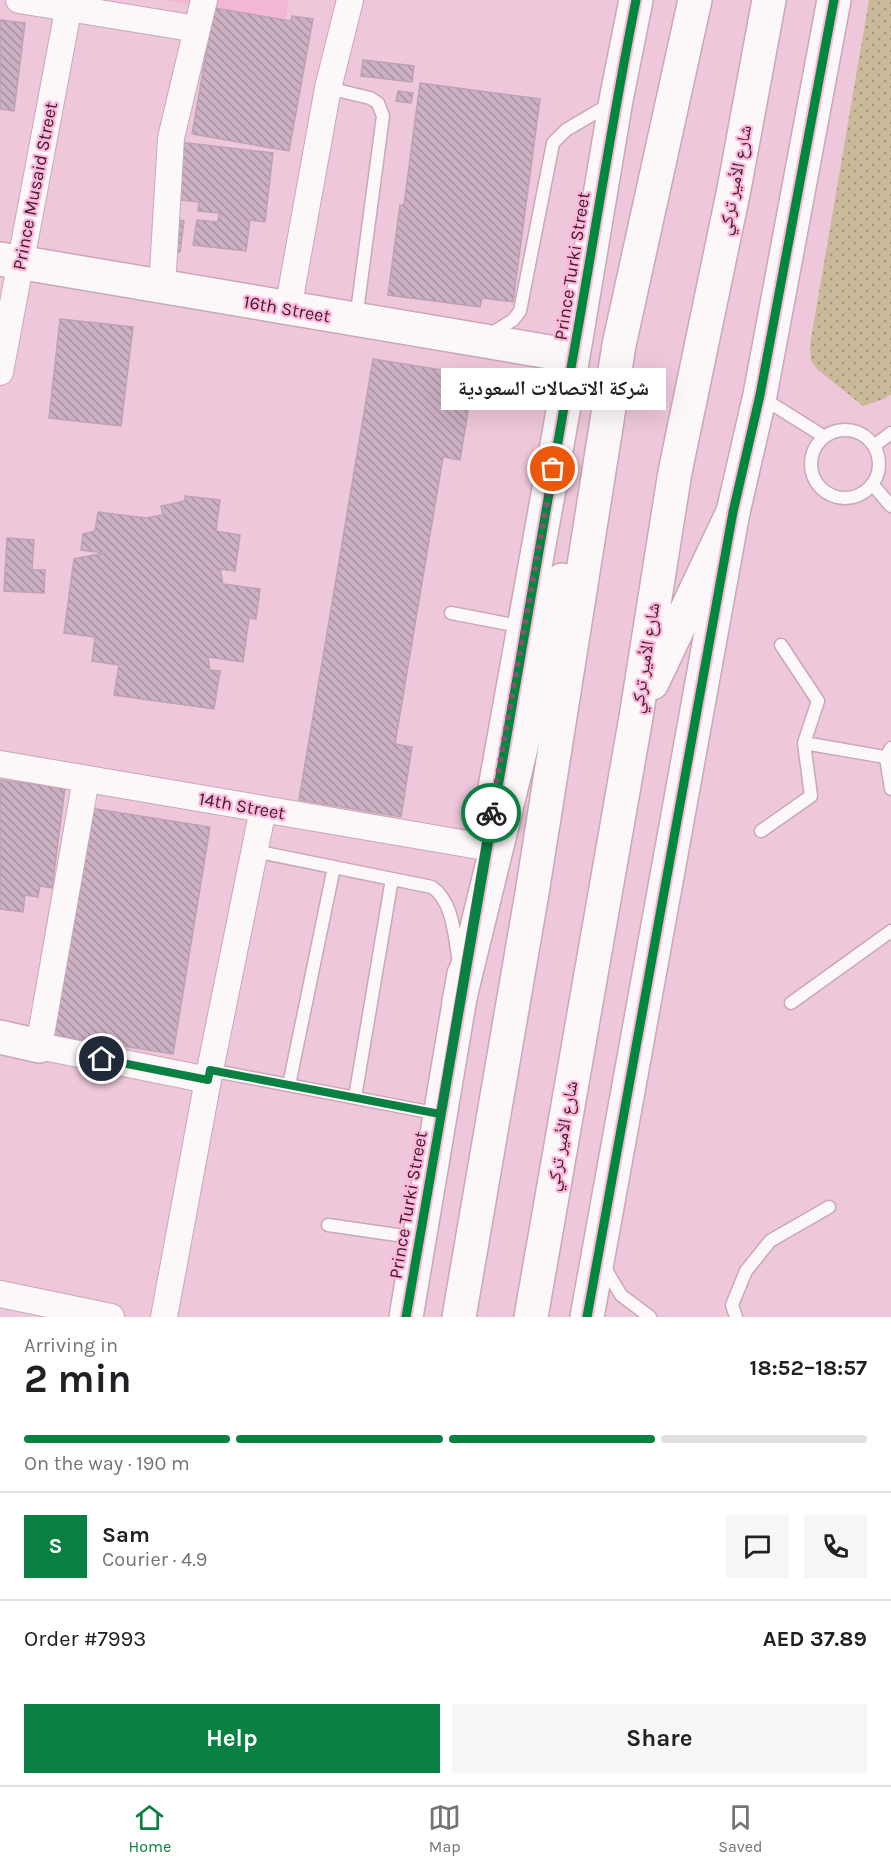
<!DOCTYPE html>
<html lang="en">
<head>
<meta charset="utf-8">
<style>
	:root { --surface:#fff; --page:#f6f6f6; --text:#202124; --muted:#757577; --line:#e0e0e0; --accent:#0b8043 }
	body { margin:0; font-family:Karla,"Noto Naskh Arabic",sans-serif; background:var(--page); color:var(--text); height:100vh; display:flex; flex-direction:column; font-size:22px; white-space:nowrap }
	* { box-sizing:border-box; margin:0 }
	p { font-size:20px; color:var(--muted) }
	.icon { flex:none; width:33px; height:33px; fill:none; stroke:currentColor; stroke-width:2; stroke-linecap:round; stroke-linejoin:round }
	.map { position:relative; height:1317px; overflow:hidden }
	.side { display:flex; flex-direction:column; background:var(--surface); flex:1 }
	.side>* { flex:none }
	.pin { position:absolute; display:grid; place-items:center; width:51px; height:51px; color:#fff; margin:-26px; border:3px solid #fff; border-radius:50%; box-shadow:0 2px 6px #0007 }
	.courier { position:absolute; display:grid; place-items:center; width:60px; height:60px; margin:-30px; border:4px solid #0b8043; border-radius:50%; background:#fff; color:#222; box-shadow:0 2px 8px #0007 }
	.bubble { position:absolute; height:42px; border-radius:0px; background:var(--surface); box-shadow:0 6px 24px #0002; font-size:20px; font-weight:700; line-height:42px; text-align:center }
	.headline em { font-style:normal; font-weight:700 }
	.headline div { display:flex; flex-direction:column-reverse }
	.headline { display:flex; align-items:center; justify-content:space-between; height:102px; padding:0 24px }
	h1 { font-size:39px; font-weight:700; line-height:45px }
	.bar { display:grid; grid-template-columns:repeat(4,1fr); gap:9px 6px; align-content:center; height:72px; padding:0 24px }
	.bar i { height:8px; border-radius:4px; background:var(--line) }
	.bar .active { background:var(--accent) }
	.bar p { grid-column:span 4 }
	.line { display:flex; align-items:center; gap:15px; padding:0 24px; border-top:2px solid var(--line) }
	.line div { flex:1 }
	.round { display:grid; place-items:center; flex:none; width:63px; height:63px; border-radius:0px; background:var(--page) }
	.primary-button { display:flex; gap:12px; margin-top:auto; padding:12px 24px }
	.primary-button a { flex:1; height:69px; border-radius:0px; background:var(--accent); color:#fff; font-size:24px; font-weight:700; line-height:69px; text-align:center }
	.primary-button a+a { background:var(--page); color:var(--text) }
	.menu { display:flex; justify-content:space-around; align-items:center; height:84px; border-top:2px solid var(--line); background:var(--surface); font-size:16px; color:var(--muted) }
	.menu a { display:grid; justify-items:center; gap:3px }
	.menu .active { color:var(--accent) }
	.map>svg:first-child { display:block }
</style>
</head>
<body>
<div class="map">
<svg width="891" height="1317" viewBox="0 0 891 1317">
	<defs>
		<pattern id="grass-dots" width="8" height="8" patternUnits="userSpaceOnUse" patternTransform="scale(1.5)"><rect width="8" height="8" fill="#cbba9a"/><path d="M2 2h.1M6 6h.1" fill="none" stroke="#a6977e" stroke-width="1.8" stroke-linecap="round"/></pattern>
		<pattern id="building-back-hatch" width="6" height="6" patternUnits="userSpaceOnUse" patternTransform="scale(1.5)"><rect width="6" height="6" fill="#ccb1c3"/><path d="M-1 5l2 2M0 0l6 6M5-1l2 2" fill="none" stroke="#a7909f"/></pattern>
	</defs>
	<rect width="100%" height="100%" fill="#eec7da"/>
	<!-- built -->
	<path fill="#f3b6d4" d="M164,0H289L285,22Z"/>
	<!-- grass -->
	<path fill="url(#grass-dots)" d="M869,0H891V394L884,399L863,406L818,370L811,361L810,345Z"/>
	<!-- building -->
	<path fill="url(#building-back-hatch)" stroke="#bda2b4" stroke-width="1.5" d="M214,8L291,21L292,16L313,19L289,151L192,134Z
		M0,20L25,23L14,111L0,109Z
		M363,60L414,66L412,82L361,76Z
		M420,83L540,99L513,302L482,298L480,307L388,295L400,205H404Z
		M398,91L413,93L411,103L396,101Z
		M179,142L273,153L265,222L250,220L246,251L193,245L197,220L218,222L219,213L198,211L199,202L173,199Z
		M171,219L184,221L180,252L167,250Z
		M60,319L133,327L121,426L49,418Z
		M373,359L474,375L460,460L443,457L395,744L412,747L401,817L299,800Z
		M185,496L220,500L216,531L240,535L235,571L220,569L223,584L260,589L256,619L249,618L243,662L208,657L210,670L220,671L214,709L114,695L119,665L92,661L95,637L64,633L74,559L105,553L81,550L83,534L95,531L98,512L146,518L163,515L161,506L185,501Z
		M7,538L34,540L32,570H45L44,593L4,591Z
		M0,780L65,788L52,888L40,886L38,897L25,895L23,912L0,909Z
		M90,808L210,827L173,1054L52,1035Z"/>
	<g fill="none" stroke-linecap="round" stroke-linejoin="round">
		<defs>
			<path id="lane" d="M328,88L370,98L378,103L383,116L356,319
				M489,335L513,320L520,311L553,143L566,130L610,104
				M761,397L823,436
				M811 464a34 34 0 1 1 68 0a34 34 0 1 1-68 0Z
				M874,446L891,433
				M872,484L891,506
				M451,613L523,627
				M804,743L891,758
				M891,748L886,758L891,789
				M761,831L811,796L804,743L818,701L781,645
				M254,851L432,887C454,903 454,936 459,961
				M791,1003L891,931
				M210,1070L439,1114
				M289,1085L334,867
				M355,1097L392,879
				M328,1225L418,1238
				M603,1265L621,1295L650,1317
				M736,1317L732,1305L746,1271L770,1241L829,1207"/>
			<path id="street" d="M19,0L197,29
				M162,288L171,138L204,0
				M288,309L328,88L350,0
				M0,372L70,0
				M0,764L485,847
				M86,779L39,1046L208,1080
				M0,1294L111,1317
				M164,1317L208,1080L263,809"/>
			<path id="secondary" d="M0,259L573,356
				M491,810L573,356L616,100L636,0
				M0,1037L39,1046
				M406,1317L464,974
				M587,1317L733,512L760,395L834,0"/>
			<path id="primary" d="M652,683L733,512
				M459,1001L562,580
				M459,1317L532,893L619,345L695,0
				M531,1317L636,717L675,472L734,189L769,0"/>
		</defs>
		<!-- lane casing -->
		<use href="#lane" stroke="#c8a8b8" stroke-width="15"/>
		<!-- street casing -->
		<use href="#street" stroke="#c8a8b8" stroke-width="28"/>
		<!-- secondary casing -->
		<use href="#secondary" stroke="#c8a8b8" stroke-width="36"/>
		<!-- primary casing -->
		<use href="#primary" stroke="#c8a8b8" stroke-width="36"/>
		<!-- lane -->
		<use href="#lane" stroke="#fcf7f9" stroke-width="12"/>
		<!-- street -->
		<use href="#street" stroke="#fcf7f9" stroke-width="26"/>
		<!-- secondary -->
		<use href="#secondary" stroke="#fcf7f9" stroke-width="33"/>
		<!-- primary -->
		<use href="#primary" stroke="#fcf7f9" stroke-width="33"/>
		<defs>
			<path id="cycleway" d="M406,1317C457,1008 512,699 567,390C591,260 610,130 636,0
				M587,1317L733,512L760,395L834,0"/>
		</defs>
		<!-- cycleway casing -->
		<use href="#cycleway" stroke="#ffb6da" stroke-width="13"/>
		<!-- cycleway -->
		<use href="#cycleway" stroke="#00873e" stroke-width="9"/>
	</g>
	<g fill="none" stroke-linecap="round" stroke-linejoin="round">
		<!-- done -->
		<path stroke="#7a5a6b" stroke-width="6" stroke-dasharray="0 10.8" d="M491,813L553,469"/>
		<!-- route -->
		<path stroke="#0b8043" stroke-width="8" d="M102,1059L208,1080L210,1070L440,1114L491,813"/>
	</g>
	<g text-anchor="middle" dominant-baseline="central" stroke-width="4.5" stroke-linejoin="round" paint-order="stroke">
		<!-- street labels -->
		<g font-size="18" fill="#3c202f" stroke="#ffb6da">
			<text transform="translate(735 180) rotate(-79)">شارع الأمير تركي</text>
			<text transform="translate(35 186) rotate(-79)">Prince Musaid Street</text>
			<text transform="translate(572 266) rotate(-81)">Prince Turki Street</text>
			<text transform="translate(287 309) rotate(10)">16th Street</text>
			<text transform="translate(645 658) rotate(-81)">شارع الأمير تركي</text>
			<text transform="translate(242 806) rotate(10)">14th Street</text>
			<text transform="translate(562 1136) rotate(-80)">شارع الأمير تركي</text>
			<text transform="translate(408 1205) rotate(-80)">Prince Turki Street</text>
		</g>
	</g>
</svg>
<div class="pin" style="left:553px;top:469px;background:#ea580c"><svg class="icon" aria-label="bag" viewBox="0 0 24 24"><path d="M5 8h14l-1 12H6zM9 8a3 3 0 0 1 6 0"/></svg></div>
<div class="pin" style="left:102px;top:1059px;background:#1f2937"><svg class="icon" aria-label="home" viewBox="0 0 24 24"><path d="M3 11l9-7 9 7M6 9v11h12V9"/></svg></div>
<div class="courier" style="left:491px;top:813px"><svg class="icon" aria-label="bike" viewBox="0 0 24 24"><circle cx="6" cy="16" r="4"/><circle cx="18" cy="16" r="4"/><path d="M6 16l4-8h5l3 8M10 8l3 8H6M13 5h3"/></svg></div>
<div class="bubble" style="left:441px;top:368px;width:225px">شركة الاتصالات السعودية</div>
</div>
<section class="side">
<div class="headline"><div><h1>2 min</h1><p>Arriving in</p></div><em>18:52–18:57</em></div>
<div class="bar"><i class="active"></i><i class="active"></i><i class="active"></i><i></i><p>On the way · 190 m</p></div>
<div class="line" style="height:108px"><b class="round" style="background:var(--accent);color:#fff">S</b><div><b>Sam</b><p>Courier · 4.9</p></div><a class="round"><svg class="icon" aria-label="chat" viewBox="0 0 24 24"><path d="M4 5h16v11H9l-5 4z"/></svg></a><a class="round"><svg class="icon" aria-label="phone" viewBox="0 0 24 24"><path d="M5 4h4l2 5-3 2q2 4 5 5l2-3 5 2v4C11 20 4 13 5 4z"/></svg></a></div>
<div class="line" style="height:78px"><div>Order #7993</div><b>AED 37.89</b></div>
<div class="primary-button"><a>Help</a><a>Share</a></div>
</section>
<nav class="menu">
<a class="active"><svg class="icon" aria-label="home" viewBox="0 0 24 24"><path d="M3 11l9-7 9 7M6 9v11h12V9"/></svg>Home</a>
<a><svg class="icon" aria-label="map" viewBox="0 0 24 24"><path d="M3 6l6-2 6 2 6-2v14l-6 2-6-2-6 2zM9 4v14M15 6v14"/></svg>Map</a>
<a><svg class="icon" aria-label="saved" viewBox="0 0 24 24"><path d="M7 4h10v16l-5-4-5 4z"/></svg>Saved</a>
</nav>
</body>
</html>
